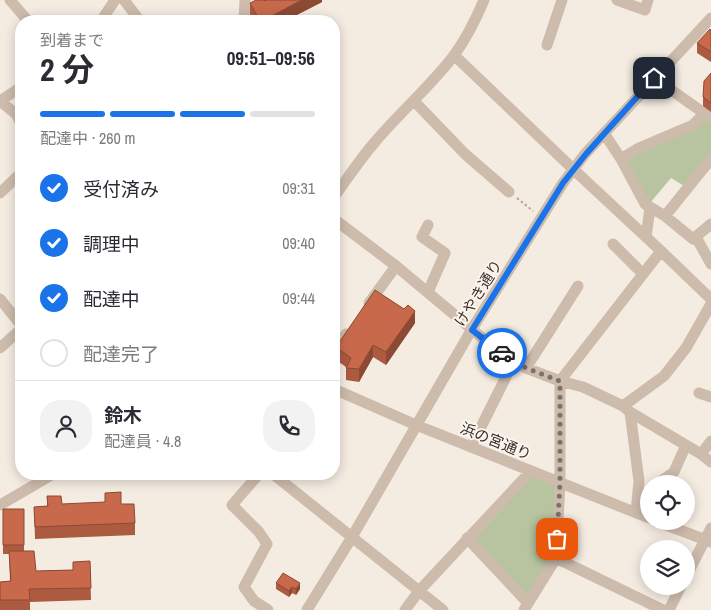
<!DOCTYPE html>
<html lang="ja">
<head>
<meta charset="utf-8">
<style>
	:root { --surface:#fff; --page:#f2f2f3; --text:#2b2b33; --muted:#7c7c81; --line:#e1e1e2; --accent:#1a73e8 }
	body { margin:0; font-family:"Archivo Narrow","Noto Sans JP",sans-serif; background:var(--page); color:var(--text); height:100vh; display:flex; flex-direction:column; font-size:19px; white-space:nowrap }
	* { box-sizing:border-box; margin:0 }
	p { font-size:16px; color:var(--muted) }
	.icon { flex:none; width:28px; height:28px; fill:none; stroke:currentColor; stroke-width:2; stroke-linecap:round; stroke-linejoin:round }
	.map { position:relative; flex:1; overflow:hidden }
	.sheet { position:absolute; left:15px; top:15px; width:325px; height:465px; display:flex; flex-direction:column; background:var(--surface); border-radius:20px; box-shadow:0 2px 12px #0003 }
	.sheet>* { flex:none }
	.buttons { position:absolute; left:640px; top:475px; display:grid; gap:10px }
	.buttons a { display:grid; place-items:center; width:55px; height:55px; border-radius:50%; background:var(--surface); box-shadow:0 2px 12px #0003; font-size:25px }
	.pin { position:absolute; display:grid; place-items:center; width:42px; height:42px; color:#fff; margin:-21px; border-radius:10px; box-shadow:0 2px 8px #0006 }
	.courier { position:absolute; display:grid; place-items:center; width:50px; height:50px; margin:-25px; border:4px solid #1a73e8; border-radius:50%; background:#fff; color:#222; box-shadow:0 1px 6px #0007 }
	.head em { font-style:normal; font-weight:700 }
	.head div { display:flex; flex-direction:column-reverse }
	.head { display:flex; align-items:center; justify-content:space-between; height:85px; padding:0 25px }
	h1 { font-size:32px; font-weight:700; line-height:38px }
	.bar { display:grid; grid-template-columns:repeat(4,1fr); gap:8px 5px; align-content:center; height:60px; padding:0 25px }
	.bar i { height:6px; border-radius:4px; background:var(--line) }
	.bar .current { background:var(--accent) }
	.bar p { grid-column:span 4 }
	.line { display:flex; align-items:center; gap:12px; padding:0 25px; border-top:1px solid var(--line) }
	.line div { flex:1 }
	.round { display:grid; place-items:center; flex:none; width:52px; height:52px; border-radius:20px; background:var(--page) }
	ol { padding:0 25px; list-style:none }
	li { display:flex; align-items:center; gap:15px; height:55px }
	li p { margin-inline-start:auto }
	li .icon { padding:5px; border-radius:50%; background:var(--accent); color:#fff; stroke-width:4 }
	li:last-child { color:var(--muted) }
	li i { width:28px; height:28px; border:2px solid var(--line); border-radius:50% }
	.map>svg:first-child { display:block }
</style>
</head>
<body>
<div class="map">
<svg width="711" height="610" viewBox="0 0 711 610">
	<rect width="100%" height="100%" fill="#f4ebe1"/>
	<!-- green -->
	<path fill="#b8c4a0" d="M705,118L711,122V153L686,187L671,178L650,203L623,162Z
		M532,475L560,483L556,558L530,600L467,538Z"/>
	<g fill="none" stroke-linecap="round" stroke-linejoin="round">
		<!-- path -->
		<path stroke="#b9a596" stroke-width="2" stroke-dasharray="2.5 2.5" stroke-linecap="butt" d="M517,198L533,211"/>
		<!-- minor -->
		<path stroke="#cdbbac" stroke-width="11" d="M10,0L28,21
			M124,0L140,21
			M617,0L645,10L648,0
			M101,21L115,0
			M244,21L245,0
			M547,45L562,0
			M454,55L573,169L661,251L711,299
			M654,78L711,118
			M0,101L16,114L21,123
			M0,101L21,87
			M414,101L465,154L509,192
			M604,133L621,159L645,204L665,216L711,159
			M621,159L639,148L693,125L704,114
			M0,193L21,173
			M334,197C347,179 360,159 375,142C400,112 432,85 455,54C467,37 476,19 484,0
			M665,216L693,239L711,224
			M334,219L396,266L486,341L510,359L526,368L560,381L583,387L623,406L630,412L701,454L711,462
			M428,225L422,237L445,253L428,292
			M646,237L650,208
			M696,237L711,264
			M613,244L643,274
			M0,299L21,325
			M369,303L396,266
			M0,348L21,329
			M334,350L346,334
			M526,368L578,286
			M334,389L416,425L649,518
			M699,393L711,397
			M623,406L664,376L686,348L711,304
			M630,412L639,481L636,513
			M471,447L514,361
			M701,454L711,441
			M259,474L232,505L259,532L267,544L244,587L254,601L268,610
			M273,474L443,610
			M657,484L674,472L686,445
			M0,505L53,474
			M656,521L711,542
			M467,538L528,603
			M556,558L663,610
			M686,577L711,528
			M307,610L352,537L472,329L563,183L585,154L711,18
			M405,610L419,591L531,471
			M524,610L556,558L560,483V381L661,251
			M669,610L681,586"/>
	</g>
	<!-- wall -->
	<path fill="#ac5a40" d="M322,0V2L285,21H254L250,15V3L265,1Z
		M711,30V62L697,53V43Z
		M711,73V112L703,106V97Z
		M415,323L386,365L373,357L359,382L346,380V367L336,360V347Z
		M47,496L62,504H121L135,523V535L35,539L34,507L47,506Z
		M3,509H24V551L36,571L73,570L90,561L91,600L30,602V610H0V582L10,581L9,554H3Z
		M276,583L300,589L296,595L292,593L289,597L276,589Z"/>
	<!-- shaded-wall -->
	<path fill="#8c4a34" d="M302,0H322V2L285,21H262Z
		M415,311V323L386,365V352Z
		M373,345V357L359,382V369Z
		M300,583V589L296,595V589Z
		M292,587V593L289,597V591Z"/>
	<!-- building -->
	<path fill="#c8694b" stroke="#8c4a34" d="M256,0H264L265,1L266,0H302L262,21H260L250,3Z
		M710,29L711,30V52L697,43Z
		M711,73V103L703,97L704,81Z
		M375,290L404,309L408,305L415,311L386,352L373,345L359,369L346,368L351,358L336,347Z
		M121,492V504H134L135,523L35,527L34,507L48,506L47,496H61L62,504L105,502V493Z
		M3,509H24V545H3Z
		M9,551H34L36,571L73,570V562L90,561L91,588L29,589L30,600H0V582L11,581Z
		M283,573L300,583L296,589L292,587L289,591L276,583Z"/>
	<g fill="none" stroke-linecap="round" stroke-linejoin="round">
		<!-- done -->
		<path stroke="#7c716b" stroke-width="5" stroke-dasharray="0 9" d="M502,353L526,368L560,381V483L557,539"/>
		<!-- route -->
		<path stroke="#1a73e8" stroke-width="6" d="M502,353L472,330L563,183L586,154L654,78"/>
	</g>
	<g text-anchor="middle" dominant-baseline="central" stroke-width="4" stroke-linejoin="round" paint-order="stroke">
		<!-- street labels -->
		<g font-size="15" fill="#3b302b" stroke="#fbf5ee">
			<text transform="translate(478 293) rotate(-58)">けやき通り</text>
			<text transform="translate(496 441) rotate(22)">浜の宮通り</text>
		</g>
	</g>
</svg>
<div class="buttons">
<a><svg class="icon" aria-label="locate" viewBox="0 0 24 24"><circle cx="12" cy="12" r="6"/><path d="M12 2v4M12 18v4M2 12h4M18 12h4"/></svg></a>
<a><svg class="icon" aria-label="layers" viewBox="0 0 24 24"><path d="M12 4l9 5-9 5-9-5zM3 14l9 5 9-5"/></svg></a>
</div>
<div class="pin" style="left:557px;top:539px;background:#ea580c"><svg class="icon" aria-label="bag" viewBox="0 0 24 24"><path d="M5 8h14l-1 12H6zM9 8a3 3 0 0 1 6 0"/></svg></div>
<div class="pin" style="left:654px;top:78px;background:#1f2937"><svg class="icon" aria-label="home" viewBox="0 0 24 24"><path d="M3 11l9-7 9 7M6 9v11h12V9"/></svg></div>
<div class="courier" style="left:502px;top:353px"><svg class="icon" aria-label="car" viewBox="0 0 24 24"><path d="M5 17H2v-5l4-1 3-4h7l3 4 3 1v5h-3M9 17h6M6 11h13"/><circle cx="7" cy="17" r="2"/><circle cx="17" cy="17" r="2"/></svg></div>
<section class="sheet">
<div class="head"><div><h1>2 分</h1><p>到着まで</p></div><em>09:51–09:56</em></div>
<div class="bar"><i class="current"></i><i class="current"></i><i class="current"></i><i></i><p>配達中 · 260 m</p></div>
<ol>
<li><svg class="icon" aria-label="check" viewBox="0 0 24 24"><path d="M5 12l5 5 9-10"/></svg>受付済み<p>09:31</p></li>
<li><svg class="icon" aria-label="check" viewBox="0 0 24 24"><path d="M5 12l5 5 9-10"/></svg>調理中<p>09:40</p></li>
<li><svg class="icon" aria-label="check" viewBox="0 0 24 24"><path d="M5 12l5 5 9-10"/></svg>配達中<p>09:44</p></li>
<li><i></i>配達完了</li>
</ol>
<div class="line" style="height:90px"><a class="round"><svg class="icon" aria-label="person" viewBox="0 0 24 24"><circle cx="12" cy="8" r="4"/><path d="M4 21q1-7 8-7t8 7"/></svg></a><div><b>鈴木</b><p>配達員 · 4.8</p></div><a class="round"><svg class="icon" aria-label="phone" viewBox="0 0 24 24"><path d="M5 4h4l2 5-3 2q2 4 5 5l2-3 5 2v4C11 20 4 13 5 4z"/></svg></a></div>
</section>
</div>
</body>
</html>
